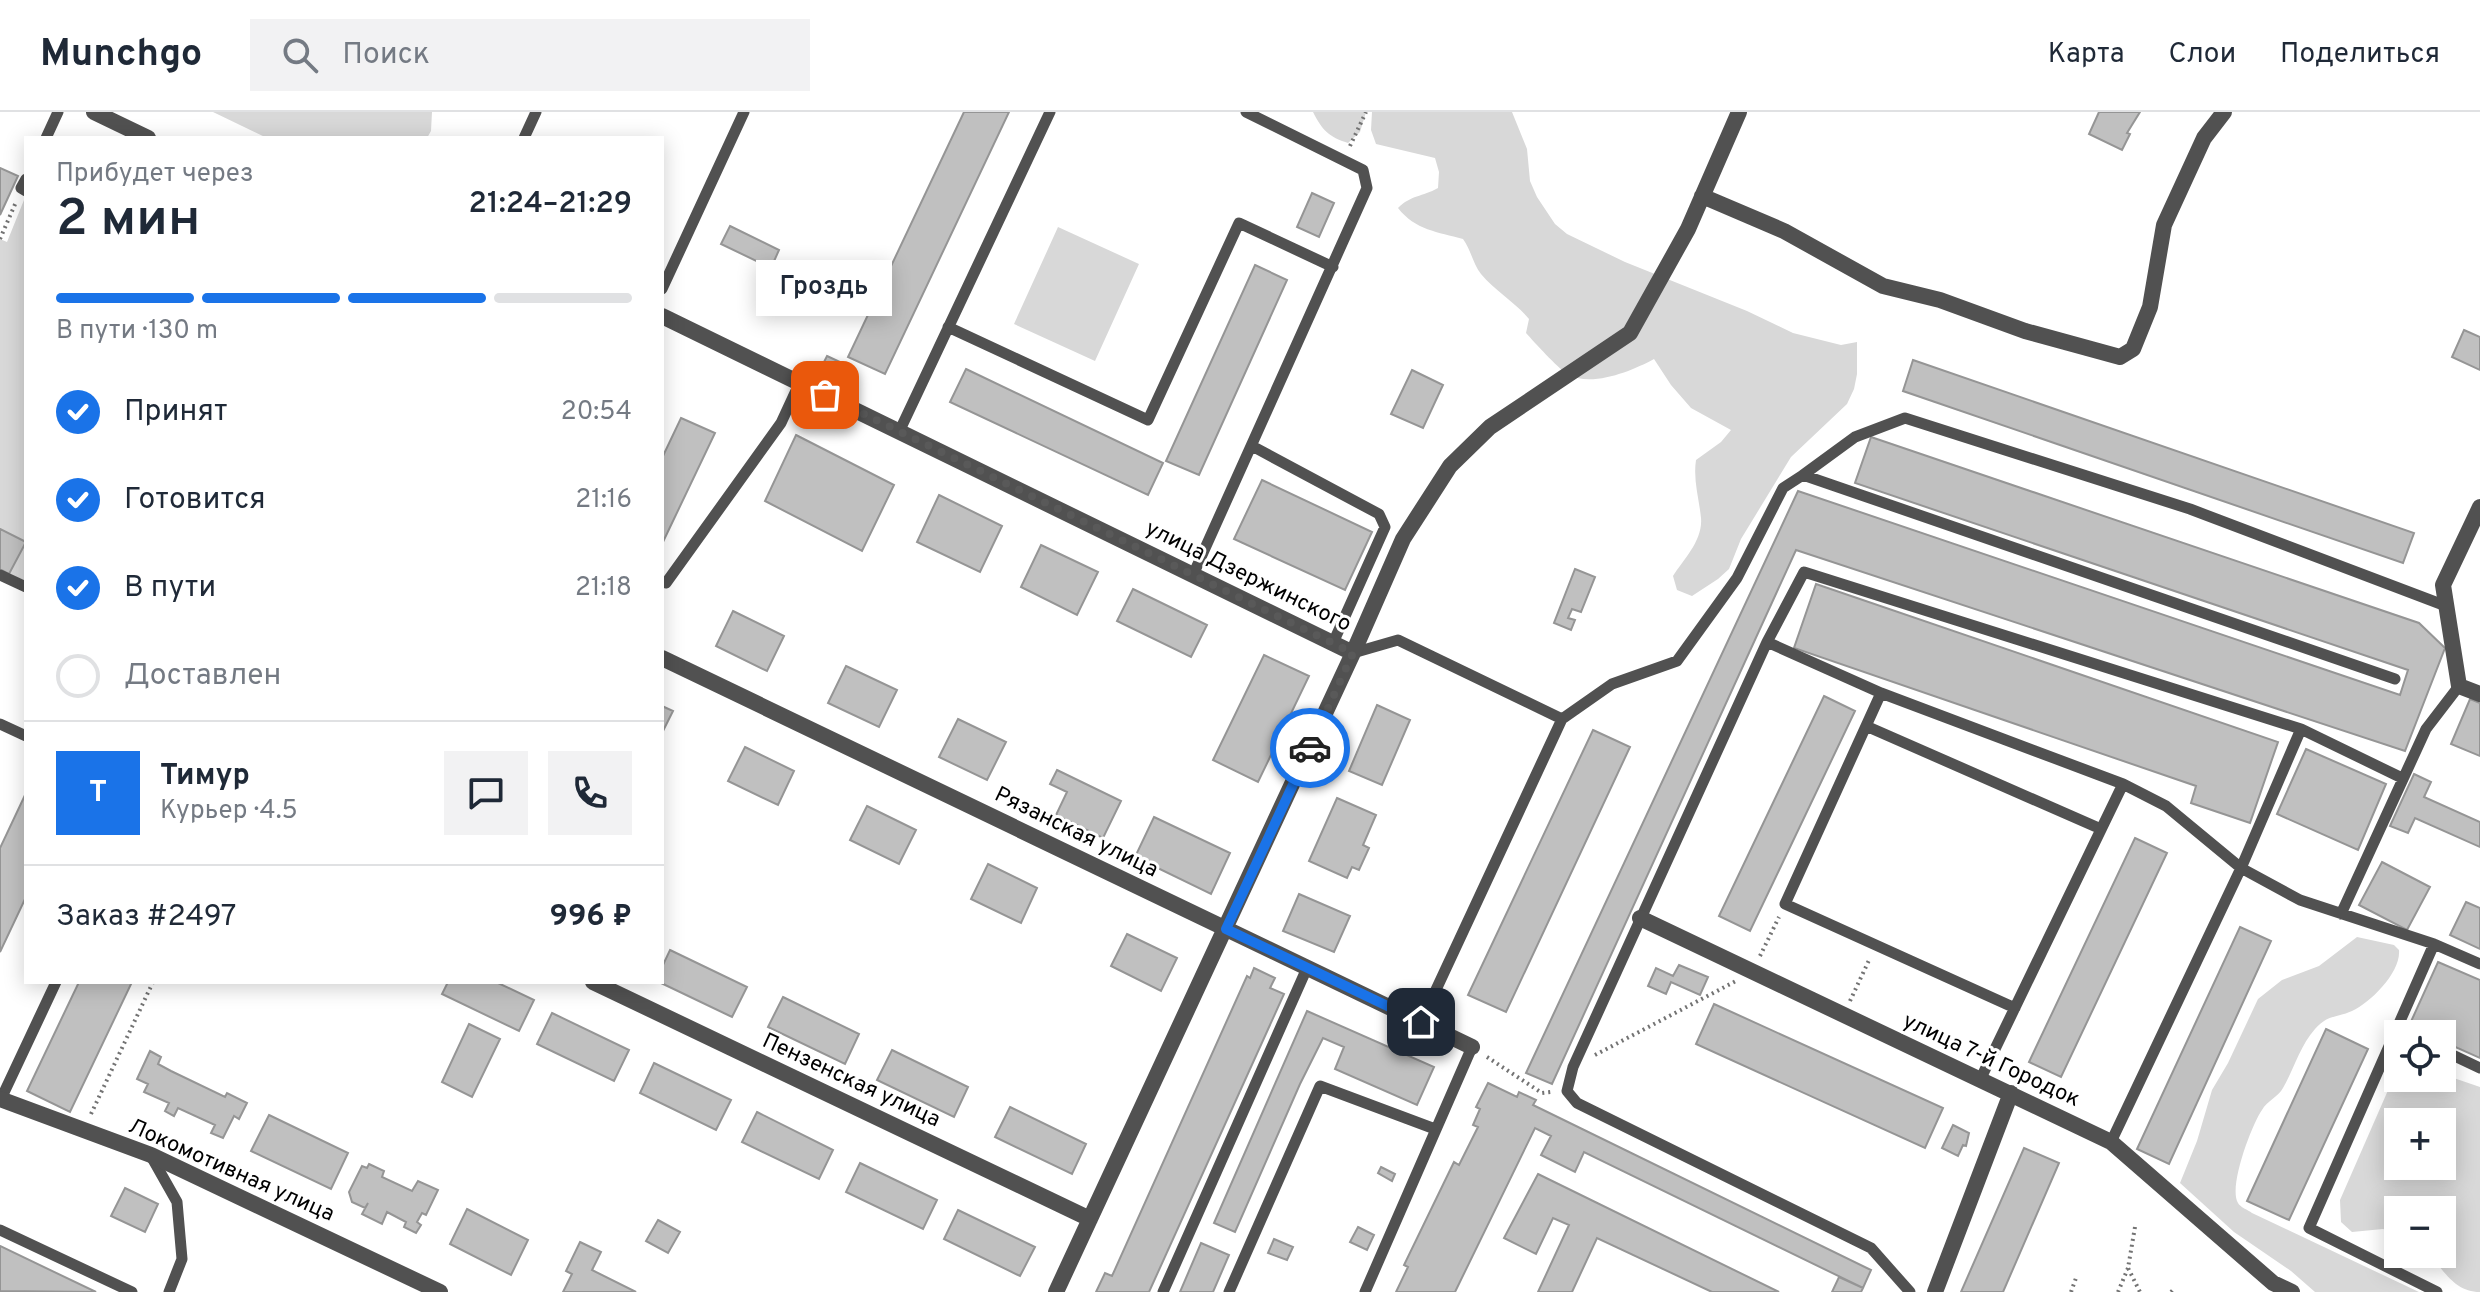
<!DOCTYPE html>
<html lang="ru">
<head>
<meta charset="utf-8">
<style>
	:root { --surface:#fff; --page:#f2f2f3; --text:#1f2937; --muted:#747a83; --line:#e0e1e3; --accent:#1a73e8 }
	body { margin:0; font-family:Overpass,sans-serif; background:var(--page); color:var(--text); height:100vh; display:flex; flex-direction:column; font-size:30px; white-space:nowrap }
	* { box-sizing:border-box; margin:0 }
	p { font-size:26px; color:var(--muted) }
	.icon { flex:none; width:44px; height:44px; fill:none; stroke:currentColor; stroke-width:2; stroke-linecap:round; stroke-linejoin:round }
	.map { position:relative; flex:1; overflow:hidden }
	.side { position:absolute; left:24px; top:24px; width:640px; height:848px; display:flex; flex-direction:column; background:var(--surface); border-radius:0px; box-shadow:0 4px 20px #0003 }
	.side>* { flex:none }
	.tools { position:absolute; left:2384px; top:908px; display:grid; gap:16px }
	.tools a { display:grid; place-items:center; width:72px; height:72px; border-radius:0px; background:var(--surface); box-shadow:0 4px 20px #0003; font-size:40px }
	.pin { position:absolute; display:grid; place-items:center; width:68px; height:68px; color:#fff; margin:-34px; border-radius:16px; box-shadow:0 4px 12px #0006 }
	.courier { position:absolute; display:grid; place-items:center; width:80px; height:80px; margin:-40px; border:6px solid #1a73e8; border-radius:50%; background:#fff; color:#222; box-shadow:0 2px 10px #0007 }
	.bubble { position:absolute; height:56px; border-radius:0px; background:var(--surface); box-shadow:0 4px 20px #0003; font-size:26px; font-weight:600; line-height:56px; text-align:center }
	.headline em { font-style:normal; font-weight:600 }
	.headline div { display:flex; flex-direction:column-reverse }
	.headline { display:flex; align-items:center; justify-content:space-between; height:136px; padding:0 32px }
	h1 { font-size:52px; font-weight:600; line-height:60px }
	.bar { display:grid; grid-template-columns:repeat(4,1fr); gap:12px 8px; align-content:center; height:96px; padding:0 32px }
	.bar i { height:10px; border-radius:6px; background:var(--line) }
	.bar .on { background:var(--accent) }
	.bar p { grid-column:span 4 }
	.line { display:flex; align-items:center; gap:20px; padding:0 32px; border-top:2px solid var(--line) }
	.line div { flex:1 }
	.round { display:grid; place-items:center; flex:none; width:84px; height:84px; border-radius:0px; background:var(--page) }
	ol { padding:0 32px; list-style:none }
	li { display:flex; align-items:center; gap:24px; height:88px }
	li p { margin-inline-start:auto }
	li .icon { padding:8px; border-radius:50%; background:var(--accent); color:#fff; stroke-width:4 }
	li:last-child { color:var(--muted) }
	li i { width:44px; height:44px; border:4px solid var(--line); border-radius:50% }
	header { display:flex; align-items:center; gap:48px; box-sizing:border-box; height:112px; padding:0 40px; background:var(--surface); border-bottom:2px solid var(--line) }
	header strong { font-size:38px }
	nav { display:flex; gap:44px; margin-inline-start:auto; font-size:28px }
	.search { width:560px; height:72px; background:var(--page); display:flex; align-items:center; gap:20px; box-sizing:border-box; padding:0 28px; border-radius:0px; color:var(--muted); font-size:30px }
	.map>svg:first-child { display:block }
</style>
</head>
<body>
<header>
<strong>Munchgo</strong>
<div class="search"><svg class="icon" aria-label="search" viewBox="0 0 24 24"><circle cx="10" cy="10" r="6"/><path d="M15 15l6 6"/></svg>Поиск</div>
<nav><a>Карта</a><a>Слои</a><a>Поделиться</a></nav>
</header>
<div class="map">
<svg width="2480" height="1180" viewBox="0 0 2480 1180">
	<rect width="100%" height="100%" fill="#fff"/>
	<!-- green -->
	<path fill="#d8d8d8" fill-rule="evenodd" d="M213,0H432L431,19L427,26H267Z
		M1313,0H1366L1360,20L1348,31C1329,25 1322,18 1313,0Z
		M1372,0H1512L1527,37L1530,69L1537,85L1555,112L1567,122L1625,150L1747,199L1793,221L1841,233L1857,230V262L1854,277L1847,292L1791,345L1741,427L1729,457L1718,467L1692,484L1677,478L1673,464C1684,447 1703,428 1701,406C1699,386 1693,368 1696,348L1721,330L1731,318L1691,296L1671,273L1654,247C1632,259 1591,276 1567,262C1557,255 1535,231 1526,221L1529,207C1515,190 1495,179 1481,162C1473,152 1471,138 1463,127C1438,120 1415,118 1398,96C1411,83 1422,85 1438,76L1439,60L1435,46L1376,32L1371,18Z
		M24,88L26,89V469L9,462L25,430L0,417V127L7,130Z
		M1058,115L1139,152L1095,249L1014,212Z
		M2357,825L2394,833L2399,838C2401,860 2371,890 2352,899C2337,906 2328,902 2315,917C2300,934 2294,957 2283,976C2278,985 2267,989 2262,998C2252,1012 2228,1075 2238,1091C2240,1095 2248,1098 2252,1101L2419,1180H2315L2291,1159L2234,1120L2180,1071L2197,1029L2212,978L2228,951L2258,887L2282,868L2319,854Z
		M2398,949V966H2442V962L2480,975V1180C2455,1180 2444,1159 2429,1142H2442V1098H2398V1122L2383,1117L2352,1120L2341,1110L2340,1088L2389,976V961ZM2442,1010V1054H2398V1010Z"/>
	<!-- building -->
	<path fill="#c0c0c0" stroke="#959595" stroke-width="2" d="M964,0H1009L885,262L848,245Z
		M2099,0H2140L2127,21L2130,22L2122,38L2089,22Z
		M0,56L18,64L0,103Z
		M1312,81L1334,91L1319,125L1297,115Z
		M730,114L779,138L771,156L721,132Z
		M1255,153L1287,168L1199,363L1166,349Z
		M2464,218L2480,225V258L2452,245Z
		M827,244L855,257L847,275L818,262Z
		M1913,248L2414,421L2403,451L1903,279Z
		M966,257L1163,351L1148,383L950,290Z
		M1412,258L1443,273L1423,316L1391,302Z
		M681,306L715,321L662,432V346Z
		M796,323L894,373L862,439L765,389Z
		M1871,325L2419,511L2445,536L2405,639L1796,438L1552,972L1526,961L1798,379L2400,583L2408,558L1855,371Z
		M1262,368L1372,420L1345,478L1234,427Z
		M939,383L1002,414L980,460L917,430Z
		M0,417L26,430L9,462L0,457Z
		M1041,433L1098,460L1077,503L1021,475Z
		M1575,457L1595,465L1581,500L1572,497L1568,506L1575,508L1571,518L1554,511Z
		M1816,472L2278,630L2250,711L2191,691L2196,674L1794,536Z
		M1133,477L1207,513L1191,545L1117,509Z
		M733,499L784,524L767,559L716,534Z
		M1264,543L1309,564L1258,670L1213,648Z
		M846,554L897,578L879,615L828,591Z
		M1824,584L1855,599L1750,819L1719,804Z
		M2470,587L2480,591V644L2451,632Z
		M1377,593L1410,608L1382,673L1349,659Z
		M662,594L673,599L662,621Z
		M958,607L1006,630L987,668L939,645Z
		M1593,618L1630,635L1506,900L1468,883Z
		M745,635L794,659L778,693L728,669Z
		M2306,637L2386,672L2358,738L2277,702Z
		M1057,658L1121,689L1103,726L1056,703L1067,680L1050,672Z
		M2414,662L2431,670L2424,685L2480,710V735L2415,706L2408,721L2390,714Z
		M26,681V785L0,840V736Z
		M1337,686L1376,703L1363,733L1369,736L1359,758L1352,755L1347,766L1309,749Z
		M867,694L916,718L899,752L850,728Z
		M1154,705L1230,741L1211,782L1135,745Z
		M2135,726L2167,741L2061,965L2029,950Z
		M2382,750L2430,775L2407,818L2359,793Z
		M988,752L1037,776L1021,811L971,787Z
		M1299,782L1350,804L1334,840L1283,819Z
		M2466,790L2480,796V837L2450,823Z
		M2240,815L2271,829L2169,1052L2137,1037Z
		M1127,822L1177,846L1161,879L1111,854Z
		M670,838L747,875L732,905L659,870H662V855Z
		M2438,850L2480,868V946L2442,929V922H2427L2409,914Z
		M1679,853L1708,865L1700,883L1671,870L1666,882L1648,874L1656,856L1673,864Z
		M1254,856L1275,866L1270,876L1284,882L1149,1180H1096L1105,1161L1112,1164L1247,864L1250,866Z
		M79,870H132L70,1000L27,979Z
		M448,870H496L534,888L519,919L442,882Z
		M783,885L859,922L845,952L768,915Z
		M1714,892L1943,996L1925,1036L1696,932Z
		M1307,899L1434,955L1417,993L1335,957L1344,935L1323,926L1300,972L1235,1120L1214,1111Z
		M552,901L629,938L614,969L537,932Z
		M469,912L500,927L472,985L442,970Z
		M2326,917L2368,937L2289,1108L2247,1089Z
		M892,938L968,975L954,1005L877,968Z
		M150,939L161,945L158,952L171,959L225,985L227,981L247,991L239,1007L234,1004L223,1026L211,1021L215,1013L178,996L174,1004L165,999L169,991L144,980L148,972L137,967Z
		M654,951L731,988L716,1018L640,981Z
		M1488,971L1517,985L1519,980L1536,988L1533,993L1871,1158L1863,1176L1584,1040L1575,1060L1541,1043L1551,1024L1535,1016L1455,1180H1396L1408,1155L1404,1153L1454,1050L1459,1053L1478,1015L1473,1013L1480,997L1476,995Z
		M1010,995L1086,1032L1072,1062L995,1025Z
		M757,1000L833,1038L819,1067L742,1030Z
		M269,1003L348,1041L331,1077L251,1039Z
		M1953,1013L1969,1021L1966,1034L1963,1033L1958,1044L1942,1036Z
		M2024,1036L2059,1051L2003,1180H1961Z
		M860,1051L937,1088L923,1117L846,1080Z
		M369,1052L384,1059L382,1065L412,1079L418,1069L438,1078L426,1103L422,1101L417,1110L421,1113L416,1121L404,1115L406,1110L387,1100L382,1112L362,1102L368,1091L365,1096L352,1090L349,1080L362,1054L367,1056Z
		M1381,1055L1395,1062L1392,1069L1378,1061Z
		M1538,1062L1779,1180H1712L1597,1126L1572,1180H1538L1569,1113L1553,1106L1536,1142L1504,1126Z
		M125,1076L158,1092L145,1120L111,1104Z
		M467,1097L528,1128L511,1163L450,1132Z
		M958,1098L1035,1135L1020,1164L944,1127Z
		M658,1108L680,1120L668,1141L646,1129Z
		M1358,1115L1374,1123L1367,1138L1350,1130Z
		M1274,1127L1293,1135L1287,1148L1268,1141Z
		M580,1130L601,1140L592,1158L636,1180H563L572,1162L566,1159Z
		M1201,1131L1229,1143L1213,1180H1180Z
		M0,1134L96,1180L0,1179Z
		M1839,1165L1863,1176L1861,1180H1832Z"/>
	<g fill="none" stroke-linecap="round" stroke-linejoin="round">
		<!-- path -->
		<path stroke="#737373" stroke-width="4" stroke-dasharray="2 4" stroke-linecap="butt" d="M1350,34L1366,0
			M0,127L16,90
			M1760,844L1779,805
			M1850,889L1870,846
			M1595,943L1736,869
			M1487,945L1542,981L1551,980
			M91,1002L153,870
			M2135,1115L2128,1156L2140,1180
			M2071,1180L2076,1166
			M2118,1180L2128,1156
			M2171,1180L2175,1176"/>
		<!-- lane -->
		<path stroke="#515151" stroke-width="11" d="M46,26L58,0
			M524,26L536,0
			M26,67L21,76L26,79
			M662,177L744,0
			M948,215L1148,308L1239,111L1333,155
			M899,320L1050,0
			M1252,334L1379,402L1385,415L1333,531
			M1803,363L1855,325L1905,306L2190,397L2446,494
			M0,463L26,475
			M1193,463L1367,76L1363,58L1246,0
			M666,471L781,311L800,270
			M1767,530L1804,460L2301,617L2402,666
			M1353,541L1398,528L1562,607L1612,572L1677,549L1737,466L1783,376L1803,363L2395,567
			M1881,581L2123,672
			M0,612L26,624
			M1866,614L1881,581L1767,530L1573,955L1567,979L1577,991L1871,1136L1910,1180
			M2341,802L2426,617L2459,574
			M2434,832L2309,1116L2437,1180
			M2015,896L1785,792L1866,614L2101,717
			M1421,910L1562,607
			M2442,938L2480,956
			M1980,968L2123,672L2166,694L2241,756L2300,788L2434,832L2480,852
			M1,987L56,870
			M2111,1030L2241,756L2301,617
			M151,1044L177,1090L182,1147L169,1180
			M0,1118L132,1180
			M1163,1180L1307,856
			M1229,1180L1320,974L1435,1017
			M1365,1180L1472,935"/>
		<!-- street -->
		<path stroke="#515151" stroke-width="16" d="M94,0L148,26
			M1702,84L1784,119L1883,174L1940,188L2025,219L2120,245L2133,237L2150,195L2164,113L2204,26L2224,0
			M662,204L1353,541L1056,1180
			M2480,395L2443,473L2459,574L2480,582
			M1353,541L1403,427L1450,354L1490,315L1630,221L1688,117L1739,0
			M662,546L1472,935
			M1640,806L2111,1030L2273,1171L2292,1180
			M593,870L1090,1107
			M0,987L151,1043L440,1180
			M1935,1180L2011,981"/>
	</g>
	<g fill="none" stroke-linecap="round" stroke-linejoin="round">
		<!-- done -->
		<path stroke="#595959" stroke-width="8" stroke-dasharray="0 14.4" d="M825,283L1353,541L1310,636"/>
		<!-- route -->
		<path stroke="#1a73e8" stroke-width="10" d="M1310,636L1226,817L1421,910"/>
	</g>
	<g text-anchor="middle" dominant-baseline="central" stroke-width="6" stroke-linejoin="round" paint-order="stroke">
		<!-- street labels -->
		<g font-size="22" fill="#000" stroke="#fff">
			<text transform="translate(1248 465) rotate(26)">улица Дзержинского</text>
			<text transform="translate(1076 721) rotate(26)">Рязанская улица</text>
			<text transform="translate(1991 949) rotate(25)">улица 7-й Городок</text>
			<text transform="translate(851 969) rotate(25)">Пензенская улица</text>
			<text transform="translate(231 1059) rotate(24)">Локомотивная улица</text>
		</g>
	</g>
</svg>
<div class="tools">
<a><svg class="icon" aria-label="locate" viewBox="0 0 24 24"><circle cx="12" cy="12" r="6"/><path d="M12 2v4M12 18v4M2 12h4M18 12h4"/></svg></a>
<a>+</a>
<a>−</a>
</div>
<div class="pin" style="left:825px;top:283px;background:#ea580c"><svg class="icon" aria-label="bag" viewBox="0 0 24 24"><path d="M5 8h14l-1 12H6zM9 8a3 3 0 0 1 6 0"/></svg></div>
<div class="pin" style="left:1421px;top:910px;background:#1f2937"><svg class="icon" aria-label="home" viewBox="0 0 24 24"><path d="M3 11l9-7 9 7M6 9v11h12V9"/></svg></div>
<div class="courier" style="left:1310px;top:636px"><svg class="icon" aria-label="car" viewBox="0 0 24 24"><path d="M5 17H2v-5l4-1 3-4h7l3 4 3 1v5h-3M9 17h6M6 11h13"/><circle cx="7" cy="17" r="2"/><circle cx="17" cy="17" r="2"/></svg></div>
<div class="bubble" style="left:756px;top:148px;width:136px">Гроздь</div>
<section class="side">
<div class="headline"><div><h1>2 мин</h1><p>Прибудет через</p></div><em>21:24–21:29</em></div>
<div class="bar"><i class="on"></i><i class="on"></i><i class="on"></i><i></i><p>В пути · 130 m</p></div>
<ol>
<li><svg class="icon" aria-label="check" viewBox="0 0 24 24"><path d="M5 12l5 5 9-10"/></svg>Принят<p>20:54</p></li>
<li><svg class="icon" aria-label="check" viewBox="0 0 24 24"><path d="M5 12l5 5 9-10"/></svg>Готовится<p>21:16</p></li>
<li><svg class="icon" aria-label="check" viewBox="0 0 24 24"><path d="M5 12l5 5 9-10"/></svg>В пути<p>21:18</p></li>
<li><i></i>Доставлен</li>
</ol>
<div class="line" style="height:144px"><b class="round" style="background:var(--accent);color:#fff">Т</b><div><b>Тимур</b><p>Курьер · 4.5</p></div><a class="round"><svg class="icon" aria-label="chat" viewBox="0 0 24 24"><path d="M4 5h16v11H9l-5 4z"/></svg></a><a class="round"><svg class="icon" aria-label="phone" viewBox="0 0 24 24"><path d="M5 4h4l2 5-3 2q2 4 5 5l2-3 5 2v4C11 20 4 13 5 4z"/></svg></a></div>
<div class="line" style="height:104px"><div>Заказ #2497</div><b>996 ₽</b></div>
</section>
</div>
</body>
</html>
